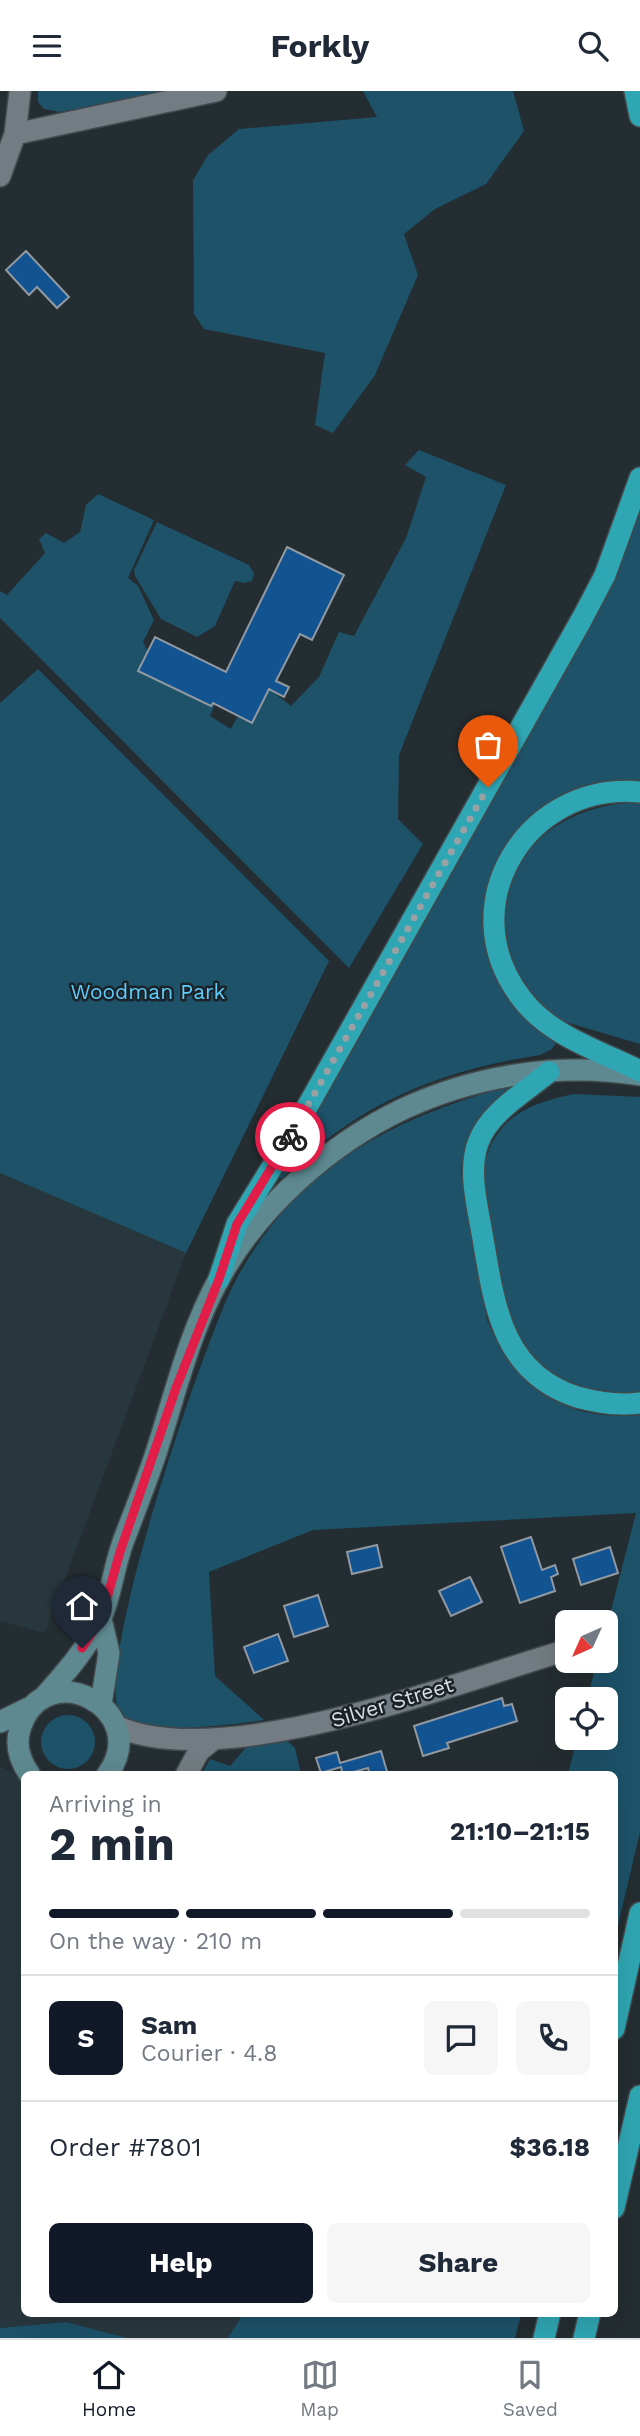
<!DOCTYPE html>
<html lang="en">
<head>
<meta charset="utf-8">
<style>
	:root { --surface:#fff; --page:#f6f6f7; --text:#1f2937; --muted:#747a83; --line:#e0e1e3; --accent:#111827 }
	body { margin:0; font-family:"Work Sans",sans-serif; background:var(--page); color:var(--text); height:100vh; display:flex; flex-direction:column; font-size:26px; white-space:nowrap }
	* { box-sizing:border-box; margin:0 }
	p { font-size:23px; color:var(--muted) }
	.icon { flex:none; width:38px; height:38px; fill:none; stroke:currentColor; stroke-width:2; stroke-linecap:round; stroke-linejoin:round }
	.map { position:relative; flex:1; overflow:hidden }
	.details { position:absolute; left:21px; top:1680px; width:597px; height:546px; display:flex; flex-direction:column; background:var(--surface); border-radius:10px; box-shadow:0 7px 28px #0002 }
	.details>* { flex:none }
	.needle { width:46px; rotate:225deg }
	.controls { position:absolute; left:555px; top:1519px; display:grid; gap:14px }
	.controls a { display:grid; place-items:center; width:63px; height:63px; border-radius:10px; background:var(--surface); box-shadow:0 7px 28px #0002; font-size:35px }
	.pin { position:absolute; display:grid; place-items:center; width:60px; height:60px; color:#fff; margin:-72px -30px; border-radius:50% 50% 50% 0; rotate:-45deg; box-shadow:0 0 7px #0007 }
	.pin .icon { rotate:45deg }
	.courier { position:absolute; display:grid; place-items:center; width:70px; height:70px; margin:-35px; border:5px solid #e11d48; border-radius:50%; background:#fff; color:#222; box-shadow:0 2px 9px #0007 }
	.head em { font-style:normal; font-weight:700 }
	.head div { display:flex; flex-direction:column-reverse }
	.head { display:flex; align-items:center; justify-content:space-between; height:119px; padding:0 28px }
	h1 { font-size:46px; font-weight:700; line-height:52px }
	.bar { display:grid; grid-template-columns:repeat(4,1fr); gap:10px 7px; align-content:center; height:84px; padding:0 28px }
	.bar i { height:9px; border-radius:5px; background:var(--line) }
	.bar .on { background:var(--accent) }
	.bar p { grid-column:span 4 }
	.line { display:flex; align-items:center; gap:18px; padding:0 28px; border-top:2px solid var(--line) }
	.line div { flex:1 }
	.round { display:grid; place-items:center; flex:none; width:74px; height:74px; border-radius:10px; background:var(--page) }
	.button { display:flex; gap:14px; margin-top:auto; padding:14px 28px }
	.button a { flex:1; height:80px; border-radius:10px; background:var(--accent); color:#fff; font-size:28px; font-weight:700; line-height:80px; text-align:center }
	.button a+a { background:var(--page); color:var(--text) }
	header { display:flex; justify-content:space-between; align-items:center; height:91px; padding:0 28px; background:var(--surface); font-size:32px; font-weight:700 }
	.menu { display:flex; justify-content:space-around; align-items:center; height:98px; border-top:2px solid var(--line); background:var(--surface); font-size:19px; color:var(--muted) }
	.menu a { display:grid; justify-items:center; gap:4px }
	.menu .on { color:var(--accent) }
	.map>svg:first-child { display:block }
</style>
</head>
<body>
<header><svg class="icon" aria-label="menu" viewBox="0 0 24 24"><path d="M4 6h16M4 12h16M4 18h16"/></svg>Forkly<svg class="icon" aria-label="search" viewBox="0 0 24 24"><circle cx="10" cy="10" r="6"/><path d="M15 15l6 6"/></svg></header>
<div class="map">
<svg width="640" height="2247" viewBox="0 0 640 2247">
	<rect width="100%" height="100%" fill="#242d31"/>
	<!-- built -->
	<path fill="#28373e" d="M0,1082L186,1162L45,1542L0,1530Z
		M0,1675L24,1689V2222L243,2223L228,2247H127L66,2231L0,2237Z"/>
	<!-- green -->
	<path fill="#1d5269" d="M38,0H172L60,21L44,18L38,11Z
		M363,0H513L524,40L486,93L435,118L404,143L418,184L375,284L333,342L315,334L325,262L204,238L194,223L193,89L208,64L239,38L377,26Z
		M419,359L506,394L399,664L398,728L423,753L349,877L0,527V500L7,504L45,462L39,448L46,442L64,452L80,441L86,414L98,403L154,429L128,487L138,495L154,529L143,551L148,560L138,580L211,615L215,613L210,625L231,638L238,625L253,631L269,598L291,615L319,586L339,541L354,545L406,447L426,386L405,374Z
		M640,419V693C556,680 491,746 485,826L558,949L552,958L540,964C436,980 358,1013 282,1087L273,1086L621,470Z
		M157,431L249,474L254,482L252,490L245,492L235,490L215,535L197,546L161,528L135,485L134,479Z
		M38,578L329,870L186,1162L0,1082V612Z
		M640,711V953L569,932L566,936C452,854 502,715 640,711Z
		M507,996L510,998C483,1022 465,1043 461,1080L487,1229C515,1298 566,1331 640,1324V1741L614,1851V1684L568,1683L577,1647H606V1608H587L597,1570H606V1539L636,1422L313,1439L209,1481L215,1585L264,1629C238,1633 141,1645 123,1628C85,1593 205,1252 231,1199C245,1169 265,1141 287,1116C345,1052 426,1018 507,996Z
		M574,1003L640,1006V1304C626,1304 611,1306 597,1304C496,1287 495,1161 482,1083C493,1027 524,1014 574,1003Z
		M41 1651a27 27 0 1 1 54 0a27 27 0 1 1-54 0Z
		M285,1648L295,1657L301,1683L203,1681L210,1668L230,1675L249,1653Z
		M243,2223V2222L521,2223L515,2247H228Z
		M66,2231L127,2247H0V2237Z"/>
	<!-- building -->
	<path fill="#125392" stroke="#9299a1" stroke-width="2" d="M26,160L69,206L57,217L37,196L29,204L6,179Z
		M287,456L344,484L312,549L300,543L276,590L289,596L284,606L269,598L252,632L213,612L211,615L138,580L155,546L226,581Z
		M531,1446L542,1479L555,1474L558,1483L551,1486L555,1500L520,1512L501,1456Z
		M377,1454L382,1476L352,1483L347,1461Z
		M610,1456L618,1482L581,1494L573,1468Z
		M470,1486L482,1511L451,1525L439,1500Z
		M318,1504L328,1535L294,1546L284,1515Z
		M278,1543L288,1570L254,1582L244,1556Z
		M502,1607L504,1615L512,1613L517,1630L447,1652L449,1657L423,1665L414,1635Z
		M381,1660L388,1684H370L368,1677L343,1684L341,1676L321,1682L316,1667L337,1661L340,1672Z"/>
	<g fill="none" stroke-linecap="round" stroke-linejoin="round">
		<defs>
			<path id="street" d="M15,43L216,0
				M0,85L15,43L20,0
				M116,1635C220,1683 458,1591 567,1559
				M186,1684L199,1660L214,1648"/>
			<path id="secondary" d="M101,1528L109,1562L101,1613
				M42,1608C63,1585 88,1557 101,1527C111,1504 114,1476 123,1451C134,1422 146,1392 156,1362C175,1304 189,1242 219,1188C258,1116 330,1053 403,1018C476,984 560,971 640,984
				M0,1631L33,1615
				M30,1684C20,1670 15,1654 20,1638C44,1561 155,1619 107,1684"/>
			<path id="highway" d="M635,0L640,25
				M640,701C526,690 450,816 522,908C550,945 600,960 640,980
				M549,981C525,1001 489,1021 478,1052C468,1079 477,1114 482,1142C494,1211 500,1281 577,1306C599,1312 618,1315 640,1312
				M219,1188L237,1133L288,1050L583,526L605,484L640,387
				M614,1938L640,1822
				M614,2117L640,2005
				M544,2247L550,2222
				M584,2247L590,2222"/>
		</defs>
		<!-- street casing -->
		<use href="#street" stroke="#424a4d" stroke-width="24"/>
		<!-- secondary casing -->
		<use href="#secondary" stroke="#424a4d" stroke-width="24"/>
		<!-- highway casing -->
		<use href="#highway" stroke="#424a4d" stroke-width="24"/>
		<!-- street -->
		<use href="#street" stroke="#727c82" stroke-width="21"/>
		<!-- secondary -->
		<use href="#secondary" stroke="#5e8991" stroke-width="21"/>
		<!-- highway -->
		<use href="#highway" stroke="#2fa6b3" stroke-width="21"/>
	</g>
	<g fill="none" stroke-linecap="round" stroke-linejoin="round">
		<!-- done -->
		<path stroke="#9aa1a4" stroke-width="7" stroke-dasharray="0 12.6" d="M290,1046L488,696"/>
		<!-- route -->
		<path stroke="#e11d48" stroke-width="9" d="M82,1557L101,1528L120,1461L176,1297L219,1188L237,1133L290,1046"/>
	</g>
	<g text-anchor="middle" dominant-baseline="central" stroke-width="5" stroke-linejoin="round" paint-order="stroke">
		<!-- park labels -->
		<g font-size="21" fill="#5ecdfc" stroke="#1b2328">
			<text x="148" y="900">Woodman Park</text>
		</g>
		<!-- street labels -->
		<g font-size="21" fill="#dadfe2" stroke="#1b2328">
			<text transform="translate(392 1611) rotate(-17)">Silver Street</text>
		</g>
	</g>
</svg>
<div class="controls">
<a><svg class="needle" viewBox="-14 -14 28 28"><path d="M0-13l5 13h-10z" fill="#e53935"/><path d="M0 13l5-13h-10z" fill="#747a83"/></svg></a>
<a><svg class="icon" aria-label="locate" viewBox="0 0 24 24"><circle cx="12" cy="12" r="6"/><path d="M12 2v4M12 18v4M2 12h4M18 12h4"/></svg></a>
</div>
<div class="pin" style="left:488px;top:696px;background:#ea580c"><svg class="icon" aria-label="bag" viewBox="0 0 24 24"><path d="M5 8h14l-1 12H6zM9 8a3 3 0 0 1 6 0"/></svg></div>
<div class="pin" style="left:82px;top:1557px;background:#1f2937"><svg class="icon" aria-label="home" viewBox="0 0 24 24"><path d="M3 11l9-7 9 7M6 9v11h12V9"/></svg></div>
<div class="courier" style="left:290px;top:1046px"><svg class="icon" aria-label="bike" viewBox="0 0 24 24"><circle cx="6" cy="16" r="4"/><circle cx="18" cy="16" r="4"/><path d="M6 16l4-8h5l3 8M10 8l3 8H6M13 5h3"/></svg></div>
<section class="details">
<div class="head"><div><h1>2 min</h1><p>Arriving in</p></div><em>21:10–21:15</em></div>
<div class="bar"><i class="on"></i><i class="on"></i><i class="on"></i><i></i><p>On the way · 210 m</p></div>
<div class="line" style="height:126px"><b class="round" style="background:var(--accent);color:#fff">S</b><div><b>Sam</b><p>Courier · 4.8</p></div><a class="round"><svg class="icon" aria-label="chat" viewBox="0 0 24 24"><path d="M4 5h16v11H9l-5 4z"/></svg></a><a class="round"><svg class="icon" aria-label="phone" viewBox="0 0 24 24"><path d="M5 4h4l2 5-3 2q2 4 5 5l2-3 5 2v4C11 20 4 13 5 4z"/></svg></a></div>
<div class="line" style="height:91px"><div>Order #7801</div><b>$36.18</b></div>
<div class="button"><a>Help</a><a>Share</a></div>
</section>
</div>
<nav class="menu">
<a class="on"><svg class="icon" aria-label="home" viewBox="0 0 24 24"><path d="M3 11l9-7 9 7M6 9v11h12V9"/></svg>Home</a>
<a><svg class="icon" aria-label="map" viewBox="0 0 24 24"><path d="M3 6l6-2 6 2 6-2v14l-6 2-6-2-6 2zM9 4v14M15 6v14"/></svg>Map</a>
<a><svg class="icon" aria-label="saved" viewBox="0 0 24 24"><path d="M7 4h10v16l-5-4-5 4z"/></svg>Saved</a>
</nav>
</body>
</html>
